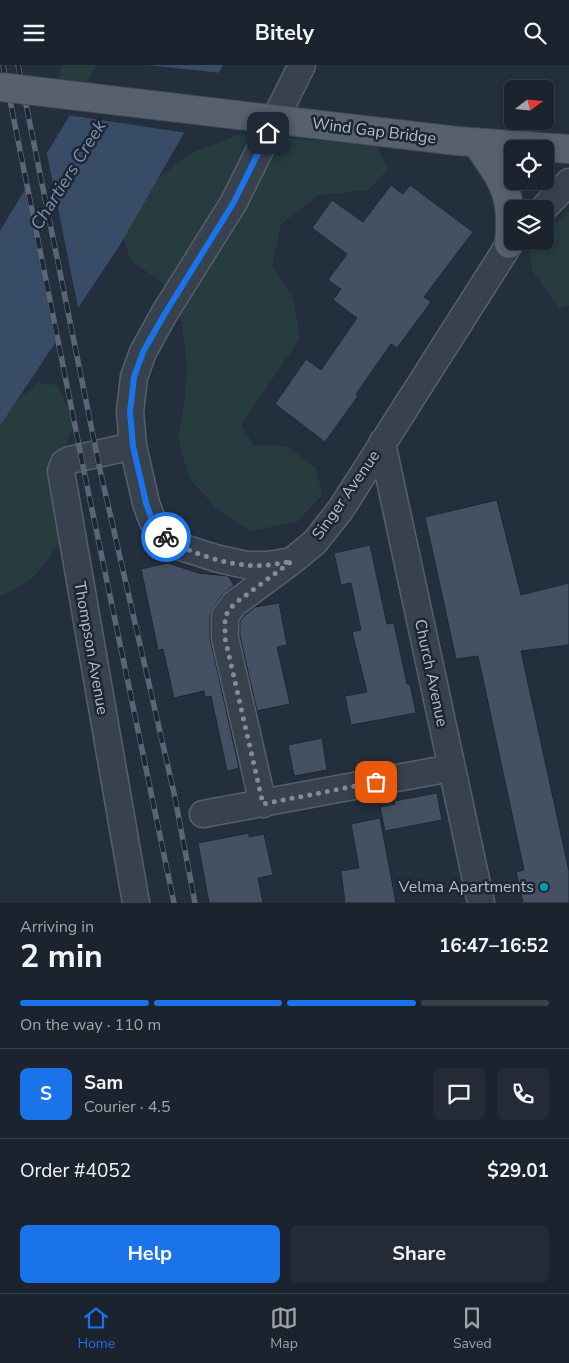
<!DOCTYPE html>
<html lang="en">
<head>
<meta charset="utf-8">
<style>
	:root { --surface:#1b232e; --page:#242b36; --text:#f1f3f6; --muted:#a0a4aa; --line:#39404a; --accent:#1a73e8 }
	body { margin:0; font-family:"Nunito Sans",sans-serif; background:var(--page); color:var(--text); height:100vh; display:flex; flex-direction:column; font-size:19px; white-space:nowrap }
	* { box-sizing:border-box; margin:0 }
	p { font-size:16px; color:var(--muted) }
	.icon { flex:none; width:28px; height:28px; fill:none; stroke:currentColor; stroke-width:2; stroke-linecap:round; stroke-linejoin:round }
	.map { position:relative; height:838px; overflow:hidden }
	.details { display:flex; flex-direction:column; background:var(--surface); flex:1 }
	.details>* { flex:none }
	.needle { width:32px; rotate:74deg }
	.controls { position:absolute; left:504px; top:15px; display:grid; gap:10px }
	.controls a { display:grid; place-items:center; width:50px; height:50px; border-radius:8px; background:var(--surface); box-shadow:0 2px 8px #0003,0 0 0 1px var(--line); font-size:25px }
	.pin { position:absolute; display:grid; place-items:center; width:42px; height:42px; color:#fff; margin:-21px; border-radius:10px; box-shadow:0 2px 8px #0006 }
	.courier { position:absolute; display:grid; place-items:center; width:50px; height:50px; margin:-25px; border:4px solid #1a73e8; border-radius:50%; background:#fff; color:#222; box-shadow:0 1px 6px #0007 }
	.summary em { font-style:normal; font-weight:700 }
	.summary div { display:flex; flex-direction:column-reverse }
	.summary { display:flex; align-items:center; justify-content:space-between; height:85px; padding:0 20px }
	h1 { font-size:32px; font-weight:700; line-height:38px }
	.bar { display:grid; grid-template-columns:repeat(4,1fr); gap:8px 5px; align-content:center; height:60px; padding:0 20px }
	.bar i { height:6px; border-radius:4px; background:var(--line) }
	.bar .active { background:var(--accent) }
	.bar p { grid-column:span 4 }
	.line { display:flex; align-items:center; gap:12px; padding:0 20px; border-top:1px solid var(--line) }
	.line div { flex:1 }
	.round { display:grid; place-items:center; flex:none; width:52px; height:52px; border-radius:8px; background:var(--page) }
	.cta { display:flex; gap:10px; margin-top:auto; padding:10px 20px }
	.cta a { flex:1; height:58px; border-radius:8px; background:var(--accent); color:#fff; font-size:20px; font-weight:700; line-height:58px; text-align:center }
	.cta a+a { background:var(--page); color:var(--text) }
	header { display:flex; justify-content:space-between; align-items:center; height:65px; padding:0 20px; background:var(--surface); font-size:22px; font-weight:700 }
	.tab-bar { display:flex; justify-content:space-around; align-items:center; height:70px; border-top:1px solid var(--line); background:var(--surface); font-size:14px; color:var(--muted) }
	.tab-bar a { display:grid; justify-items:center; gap:2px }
	.tab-bar .active { color:var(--accent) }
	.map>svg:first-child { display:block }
</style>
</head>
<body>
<header><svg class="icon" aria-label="menu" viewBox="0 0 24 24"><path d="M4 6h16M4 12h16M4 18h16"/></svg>Bitely<svg class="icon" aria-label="search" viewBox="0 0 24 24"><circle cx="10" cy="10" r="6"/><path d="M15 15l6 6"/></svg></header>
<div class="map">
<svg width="569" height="838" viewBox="0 0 569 838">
	<rect width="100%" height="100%" fill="#242f3e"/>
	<!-- green -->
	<path fill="#263c3f" d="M62,0H136L110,41L56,24Z
		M240,69L376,80L388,104L368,125L319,130L281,159L272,201L294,235L300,274L241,359L253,380L286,381L316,403L322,430L297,457L250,466L216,443L189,413L178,372L185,335L187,301L182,257L161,216L131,196L119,162L127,138L189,89Z
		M569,146V240L559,243L532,205L529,188L538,176H545V170Z
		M37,318L58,320L74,359L50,418L61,477L32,514L0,532V360L15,338Z"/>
	<!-- water -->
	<path fill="#394c67" d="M100,0H223L118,183L0,361V166Z"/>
	<!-- pier -->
	<path fill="#242f3e" d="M97,0H148L221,8L187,68L67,50Z
		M46,84L79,247L56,281L24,121Z"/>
	<!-- building -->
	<path fill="#455162" stroke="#1f2835" d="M391,120L403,129L410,120L473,167L424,232L431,237L397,283L391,279L356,329L358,331L325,377L275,339L306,294L321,305L357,253L333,235L341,224L328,215L347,189L312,163L332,135L363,157Z
		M497,435L521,530L569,518V580L521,586L569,806V838H523L516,807L524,805L478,591L456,594L425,452Z
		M370,480L387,559L394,558L407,619H410L416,648L351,660L345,631L367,627L352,567L361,565L351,518L341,520L334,488Z
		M168,498L198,508L228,511L234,520L222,530L213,543L210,551V573L239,703L227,706L211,631L205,632L204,626L174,633L163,584L158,585L141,504Z
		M279,538L287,580L277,582L290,639L257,646L240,571V556L245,550L255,542Z
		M322,673L327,705L294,711L288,680Z
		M437,728L442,755L385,766L380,742L395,739L394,736Z
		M380,753L396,838H345L341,806L359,803L351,759Z
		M249,768V772L264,769L273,810L258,813L263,838H209L198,778Z"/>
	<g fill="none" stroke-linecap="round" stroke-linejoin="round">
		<defs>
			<path id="minor" d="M543,144L569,117
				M382,378L481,838
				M133,381L70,395L64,398L61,406L136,838
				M292,496L268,500H246L215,493L178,481L162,469L152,455L146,438L133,381L130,347L134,312L143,287L164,249L234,137L302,0
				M263,739L225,573V551L234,539L292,496L315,477L341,444L512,175
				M203,749L451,703"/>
			<path id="primary" d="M457,76L569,84
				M476,77C504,118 514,129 509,179"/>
		</defs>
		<!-- minor casing -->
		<use href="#minor" stroke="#565f6c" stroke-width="29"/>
		<!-- primary casing -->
		<use href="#primary" stroke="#414a57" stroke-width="30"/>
		<!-- minor -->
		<use href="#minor" stroke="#38414e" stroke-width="26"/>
		<!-- primary -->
		<use href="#primary" stroke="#56606e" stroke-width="28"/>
		<defs>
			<path id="rail" d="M3,0L85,411L174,838
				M18,0L100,405L174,728L195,838"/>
		</defs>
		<!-- rail casing -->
		<use href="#rail" stroke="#5a6575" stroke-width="5.5"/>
		<!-- rail -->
		<use href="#rail" stroke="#1d2633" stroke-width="4" stroke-dasharray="11" stroke-linecap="butt"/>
		<defs>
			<path id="primary-bridge" d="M0,22L457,76"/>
		</defs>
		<!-- primary-bridge casing -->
		<use href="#primary-bridge" stroke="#414a57" stroke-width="30" stroke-linecap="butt"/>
		<!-- primary-bridge -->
		<use href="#primary-bridge" stroke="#56606e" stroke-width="28"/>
	</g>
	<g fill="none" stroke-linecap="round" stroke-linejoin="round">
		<!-- done -->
		<path stroke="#828b98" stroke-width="5" stroke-dasharray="0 9" d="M166,472C186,487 221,498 246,500C261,502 277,499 292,496L234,539L225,551V573L263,739L376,717"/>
		<!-- route -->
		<path stroke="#1a73e8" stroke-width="6" d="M166,472L152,455L146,438L133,381L130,347L134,312L143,287L164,250L234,137L268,68"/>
	</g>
	<!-- markers -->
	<circle fill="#0f9aa8" stroke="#1d2633" stroke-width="2" cx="544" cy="822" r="5"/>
	<g text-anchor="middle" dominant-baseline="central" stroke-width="5" stroke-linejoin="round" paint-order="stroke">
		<!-- street labels -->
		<g font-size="16" fill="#b4bcc9" stroke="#1d2633">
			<text transform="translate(374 66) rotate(7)">Wind Gap Bridge</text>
			<text transform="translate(346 430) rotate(-55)">Singer Avenue</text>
			<text transform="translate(91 583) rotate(80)">Thompson Avenue</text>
			<text transform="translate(431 608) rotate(78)">Church Avenue</text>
		</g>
		<!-- poi labels -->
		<g font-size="16" fill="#b4bcc9" stroke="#1d2633" text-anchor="end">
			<text x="534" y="822">Velma Apartments</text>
		</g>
		<!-- water labels -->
		<g font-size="18" font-style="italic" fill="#7c92b1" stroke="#1d2633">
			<text transform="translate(68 110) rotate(-58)">Chartiers Creek</text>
		</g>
	</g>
</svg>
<div class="controls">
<a><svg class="needle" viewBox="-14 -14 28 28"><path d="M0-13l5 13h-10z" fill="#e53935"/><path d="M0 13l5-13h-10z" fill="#a0a4aa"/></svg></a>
<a><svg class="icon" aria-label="locate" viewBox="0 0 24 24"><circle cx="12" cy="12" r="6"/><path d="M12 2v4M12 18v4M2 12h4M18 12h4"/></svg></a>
<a><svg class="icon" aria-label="layers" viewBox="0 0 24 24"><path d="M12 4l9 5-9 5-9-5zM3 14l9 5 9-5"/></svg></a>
</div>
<div class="pin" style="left:376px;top:717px;background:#ea580c"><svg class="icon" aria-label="bag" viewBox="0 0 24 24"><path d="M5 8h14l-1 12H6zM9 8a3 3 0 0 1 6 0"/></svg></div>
<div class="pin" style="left:268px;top:68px;background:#1f2937"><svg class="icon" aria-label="home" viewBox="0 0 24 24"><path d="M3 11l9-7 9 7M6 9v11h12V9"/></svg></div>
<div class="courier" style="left:166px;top:472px"><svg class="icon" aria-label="bike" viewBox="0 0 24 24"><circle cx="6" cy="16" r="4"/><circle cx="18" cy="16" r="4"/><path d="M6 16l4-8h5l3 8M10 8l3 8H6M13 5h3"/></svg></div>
</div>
<section class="details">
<div class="summary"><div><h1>2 min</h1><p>Arriving in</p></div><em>16:47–16:52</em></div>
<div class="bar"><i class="active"></i><i class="active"></i><i class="active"></i><i></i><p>On the way · 110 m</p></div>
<div class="line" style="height:90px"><b class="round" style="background:var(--accent);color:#fff">S</b><div><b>Sam</b><p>Courier · 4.5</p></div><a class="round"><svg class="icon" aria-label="chat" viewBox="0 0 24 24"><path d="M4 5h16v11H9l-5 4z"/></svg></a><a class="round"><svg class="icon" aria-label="phone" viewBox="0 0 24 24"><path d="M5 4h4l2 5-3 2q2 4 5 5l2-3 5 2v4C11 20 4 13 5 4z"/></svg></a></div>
<div class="line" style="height:65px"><div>Order #4052</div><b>$29.01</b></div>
<div class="cta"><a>Help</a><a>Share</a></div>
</section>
<nav class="tab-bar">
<a class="active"><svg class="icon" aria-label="home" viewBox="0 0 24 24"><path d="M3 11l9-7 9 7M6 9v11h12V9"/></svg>Home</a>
<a><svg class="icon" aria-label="map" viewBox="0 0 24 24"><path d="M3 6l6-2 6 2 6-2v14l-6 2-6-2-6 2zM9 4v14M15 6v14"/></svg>Map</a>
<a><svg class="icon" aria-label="saved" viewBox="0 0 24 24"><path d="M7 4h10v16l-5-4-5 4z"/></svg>Saved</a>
</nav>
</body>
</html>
